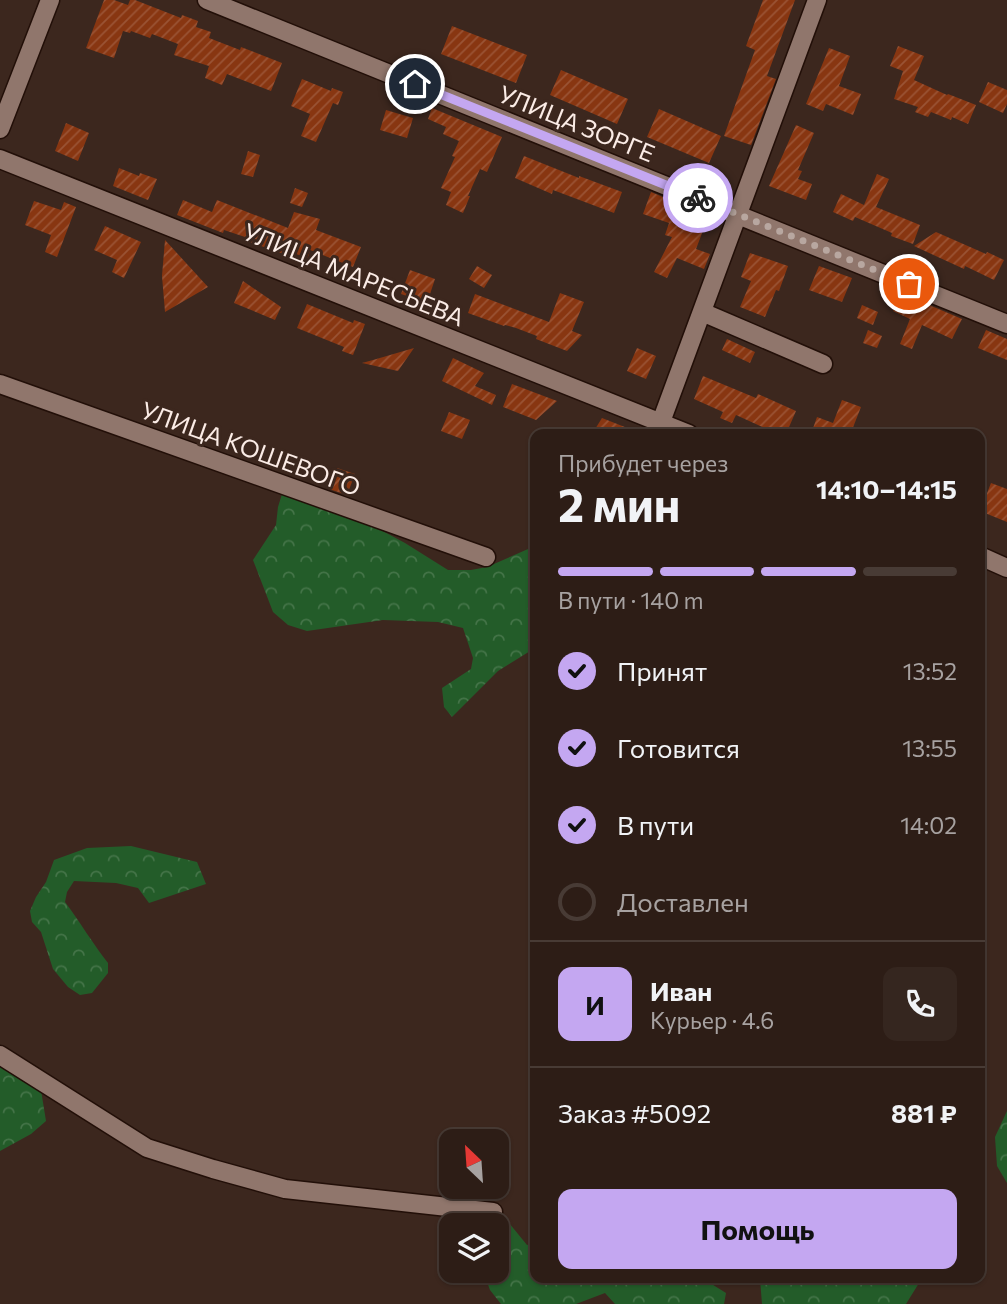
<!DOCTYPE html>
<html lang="ru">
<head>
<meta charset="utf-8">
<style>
	:root { --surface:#2d1d16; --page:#35261f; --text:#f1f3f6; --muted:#a7a2a1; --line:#483b35; --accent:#c4a7f1 }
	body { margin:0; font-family:Commissioner,sans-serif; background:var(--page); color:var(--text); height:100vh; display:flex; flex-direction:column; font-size:26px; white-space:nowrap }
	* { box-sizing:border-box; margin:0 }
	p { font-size:23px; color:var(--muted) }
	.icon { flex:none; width:38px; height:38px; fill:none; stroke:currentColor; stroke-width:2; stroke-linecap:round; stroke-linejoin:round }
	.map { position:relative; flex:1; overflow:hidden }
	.details { position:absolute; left:530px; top:429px; width:455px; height:854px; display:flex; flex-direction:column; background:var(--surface); border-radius:14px; box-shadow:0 2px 5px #0004,0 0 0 2px var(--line) }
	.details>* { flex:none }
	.needle { width:46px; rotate:335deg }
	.tools { position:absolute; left:439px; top:1129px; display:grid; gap:14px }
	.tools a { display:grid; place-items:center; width:70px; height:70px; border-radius:14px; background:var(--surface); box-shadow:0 2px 5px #0004,0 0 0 2px var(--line); font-size:35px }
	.pin { position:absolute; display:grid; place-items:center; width:60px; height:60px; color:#fff; margin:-30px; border:4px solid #fff; border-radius:50%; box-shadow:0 2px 7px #0007 }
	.courier { position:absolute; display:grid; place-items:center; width:70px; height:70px; margin:-35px; border:5px solid #c4a7f1; border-radius:50%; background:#fff; color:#222; box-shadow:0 2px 9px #0007 }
	.overview em { font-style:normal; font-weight:700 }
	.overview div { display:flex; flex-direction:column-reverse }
	.overview { display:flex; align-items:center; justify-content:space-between; height:119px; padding:0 28px }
	h1 { font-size:46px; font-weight:700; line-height:52px }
	.bar { display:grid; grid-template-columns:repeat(4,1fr); gap:10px 7px; align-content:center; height:84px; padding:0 28px }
	.bar i { height:9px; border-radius:5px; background:var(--line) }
	.bar .active { background:var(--accent) }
	.bar p { grid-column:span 4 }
	.line { display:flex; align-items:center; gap:18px; padding:0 28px; border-top:2px solid var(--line) }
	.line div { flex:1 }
	.round { display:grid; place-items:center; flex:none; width:74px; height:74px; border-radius:14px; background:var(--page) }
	ol { padding:0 28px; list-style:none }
	li { display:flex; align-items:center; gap:21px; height:77px }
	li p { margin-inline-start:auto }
	li .icon { padding:7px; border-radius:50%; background:var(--accent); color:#111; stroke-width:4 }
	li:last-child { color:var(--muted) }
	li i { width:38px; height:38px; border:4px solid var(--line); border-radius:50% }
	.action { display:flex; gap:14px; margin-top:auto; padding:14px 28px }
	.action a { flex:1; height:80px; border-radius:14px; background:var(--accent); color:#111; font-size:28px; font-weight:700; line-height:80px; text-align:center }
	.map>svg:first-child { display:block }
</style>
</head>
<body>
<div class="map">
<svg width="1007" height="1304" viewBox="0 0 1007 1304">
	<defs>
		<pattern id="forest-crowns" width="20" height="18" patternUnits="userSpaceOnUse" patternTransform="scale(1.75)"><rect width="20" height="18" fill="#235c29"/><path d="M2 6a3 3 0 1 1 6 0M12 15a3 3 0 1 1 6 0" fill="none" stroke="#447448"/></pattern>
		<pattern id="building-hatch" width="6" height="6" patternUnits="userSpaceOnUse" patternTransform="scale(1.75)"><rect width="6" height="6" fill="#883611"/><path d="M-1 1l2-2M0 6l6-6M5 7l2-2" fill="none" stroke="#9a5334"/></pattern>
	</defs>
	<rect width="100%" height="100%" fill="#3c271e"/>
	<!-- forest -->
	<path fill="url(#forest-crowns)" d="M282,494L307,499L364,521L405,543L448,570H471L487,567L535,546V648L498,671L452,717L444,707L442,688L471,669L473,658L463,628L438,622L383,620L307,631L288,625L273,612L253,560L276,525L278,507Z
		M131,846L197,862L206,884L149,903L138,888L116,883L74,881L67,892L65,902C80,922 93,944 108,963V973L92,993L80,995L68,987L53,969L41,932L32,922L30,911L36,897L46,882L54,860L87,848Z
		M0,1059L40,1084L46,1121L31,1134L0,1151Z
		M1007,1111V1183L997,1166L995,1137Z
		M504,1217L527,1245L535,1243L536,1278H702L726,1293L724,1304H615L605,1293L576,1304H501L490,1290L483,1271L497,1270V1225H493Z
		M761,1278H917L919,1283L906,1304H762L760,1279Z"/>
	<!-- building -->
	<path fill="url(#building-hatch)" d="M104,0H114L128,5L130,0H135L181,18L182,15L198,21L196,27L211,32L209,38L240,50L241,47L282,63L271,91L227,74L222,85L205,78L209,66L174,55L178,44L152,34L150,38L131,31L130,33L123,31L114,58L86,48Z
		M763,0H795L767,76L776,79L751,145L724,136L755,50L746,46Z
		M452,26L527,55L516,83L441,54Z
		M898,46L924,56L914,80L947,95L948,94L976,105L968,124L952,117L951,120L931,112L928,117L915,112L918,107L894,99L903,71L890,66Z
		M829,48L850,56L839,86L861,94L853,115L826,104L823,111L806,104Z
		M561,70L628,99L617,124L550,95Z
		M302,79L331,91L332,88L343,92L338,105L333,103L316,142L301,136L310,114L291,106Z
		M988,82L1007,90V104L1003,113L979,102Z
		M432,108L502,137L487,172L480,169L468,196H470L463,213L446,205L451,192L441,188L455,157L452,156L459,141L443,134L446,127L428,119Z
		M659,109L721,136L709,163L647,137Z
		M386,110L413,118L407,138L380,130Z
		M66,123L89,133L78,161L55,151Z
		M796,125L814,133L798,170L802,171L798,179L812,184L806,200L769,186Z
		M248,151L260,155L253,177L241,174Z
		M524,156L579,178V176L622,192L614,213L553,190L552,194L515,178Z
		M119,168L139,176L140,173L157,179L148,200L113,186Z
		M877,174L889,179L876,207L920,225L913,244L891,236L892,233L855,217L853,221L833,212L841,194L864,205Z
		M295,188L308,193L302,207L290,203Z
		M651,192L677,203L674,211L706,223L696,249L710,254L704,269L677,258L667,278L654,272L672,237L665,235L669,223L643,214Z
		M183,200L212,212L217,200L288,228L294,212L320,219L316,230L361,247L353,267L310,250L308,258L293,253L292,257L244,240L245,237L224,230L223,233L177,215Z
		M34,201L61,210L64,202L76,207L57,257L45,252L51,235L25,225Z
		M105,226L141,242L124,278L112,272L117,260L94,250Z
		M936,232L986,254L987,252L1004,260L994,280L965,266L964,269L914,246Z
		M165,240L208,287L165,312L162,276Z
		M750,253L788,266L779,291L776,290L765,317L740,307L751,281L741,277Z
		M477,266L492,275L484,288L469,279Z
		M819,266L852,278L842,302L809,290Z
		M410,270L435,279L427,303L401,294Z
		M243,281L281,307L275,320L234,303Z
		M560,293L584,302L572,331L582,335L567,351L536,339L537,336L516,328L505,325L504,326L468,313L475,294L549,322Z
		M901,293L962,319L952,339L922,325L912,349L900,344L910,319L893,311Z
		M307,304L353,323L354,320L365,324L353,355L342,351L344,347L297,328Z
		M862,305L878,312L873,325L857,318Z
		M868,330L882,336L877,348L863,343Z
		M986,330L1007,339V360L978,348Z
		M727,339L755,352L750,363L722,350Z
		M414,348L398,371L362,363L373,360Z
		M637,348L656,356L646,379L627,371Z
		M453,358L484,373L475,386L496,395L492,405L442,381Z
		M703,376L756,398L758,394L796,411L786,434H778L736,415L732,423L720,418L723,412L694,399Z
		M512,384L557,401L536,420L503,407Z
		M842,400L861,407L852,430L859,434H811L817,417L833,423Z
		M449,412L470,420L462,439L441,431Z
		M602,418L640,433V434H592Z
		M337,468L355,474L347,495L329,489Z
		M991,483L1007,489V522L980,511Z"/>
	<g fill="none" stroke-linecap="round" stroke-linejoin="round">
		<defs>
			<path id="minor" d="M207,0L1007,324
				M0,129L50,0
				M0,159L689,434
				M702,312L823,364
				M0,384L486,557
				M661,422L817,0
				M980,556L1007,568
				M0,1055L147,1148L213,1169L285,1189L493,1212"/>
		</defs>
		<!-- minor casing -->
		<use href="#minor" stroke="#220f08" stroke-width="21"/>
		<!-- minor -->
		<use href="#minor" stroke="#90766c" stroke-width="18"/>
	</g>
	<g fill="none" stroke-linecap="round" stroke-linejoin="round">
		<!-- done -->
		<path stroke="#b8a7a0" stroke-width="7" stroke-dasharray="0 12.6" d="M698,198L909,284"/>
		<!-- route -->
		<path stroke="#c4a7f1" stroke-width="9" d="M415,84L698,198"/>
	</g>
	<g text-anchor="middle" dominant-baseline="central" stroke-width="6" stroke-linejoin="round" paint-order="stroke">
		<!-- street labels -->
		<g font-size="24" fill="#fbece6" stroke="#3c271e">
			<text transform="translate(577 123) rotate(22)">УЛИЦА ЗОРГЕ</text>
			<text transform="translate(354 274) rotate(22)">УЛИЦА МАРЕСЬЕВА</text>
			<text transform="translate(251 448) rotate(20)">УЛИЦА КОШЕВОГО</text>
		</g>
	</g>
</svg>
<div class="tools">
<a><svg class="needle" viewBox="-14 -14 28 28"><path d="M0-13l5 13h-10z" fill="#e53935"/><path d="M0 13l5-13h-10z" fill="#a7a2a1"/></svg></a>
<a><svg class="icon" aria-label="layers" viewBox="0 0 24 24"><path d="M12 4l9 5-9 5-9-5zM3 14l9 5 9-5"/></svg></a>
</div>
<div class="pin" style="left:909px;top:284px;background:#ea580c"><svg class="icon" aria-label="bag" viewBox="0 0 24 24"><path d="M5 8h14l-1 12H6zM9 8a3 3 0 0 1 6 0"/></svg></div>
<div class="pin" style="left:415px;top:84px;background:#1f2937"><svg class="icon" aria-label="home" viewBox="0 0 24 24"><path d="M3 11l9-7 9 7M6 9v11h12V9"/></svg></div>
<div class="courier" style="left:698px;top:198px"><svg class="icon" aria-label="bike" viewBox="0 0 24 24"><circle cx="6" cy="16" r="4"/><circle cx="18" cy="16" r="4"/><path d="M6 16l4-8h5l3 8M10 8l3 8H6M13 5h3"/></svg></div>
<section class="details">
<div class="overview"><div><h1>2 мин</h1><p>Прибудет через</p></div><em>14:10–14:15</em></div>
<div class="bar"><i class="active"></i><i class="active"></i><i class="active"></i><i></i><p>В пути · 140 m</p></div>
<ol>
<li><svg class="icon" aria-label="check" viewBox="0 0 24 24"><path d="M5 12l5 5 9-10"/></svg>Принят<p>13:52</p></li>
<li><svg class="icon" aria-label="check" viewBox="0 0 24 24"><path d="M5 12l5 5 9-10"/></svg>Готовится<p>13:55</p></li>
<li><svg class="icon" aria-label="check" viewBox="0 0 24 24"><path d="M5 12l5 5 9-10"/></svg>В пути<p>14:02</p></li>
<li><i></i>Доставлен</li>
</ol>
<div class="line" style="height:126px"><b class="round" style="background:var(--accent);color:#111">И</b><div><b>Иван</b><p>Курьер · 4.6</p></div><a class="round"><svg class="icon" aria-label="phone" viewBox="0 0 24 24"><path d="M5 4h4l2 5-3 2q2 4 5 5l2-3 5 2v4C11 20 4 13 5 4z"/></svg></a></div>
<div class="line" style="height:91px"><div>Заказ #5092</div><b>881 ₽</b></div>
<div class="action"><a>Помощь</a></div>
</section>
</div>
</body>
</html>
